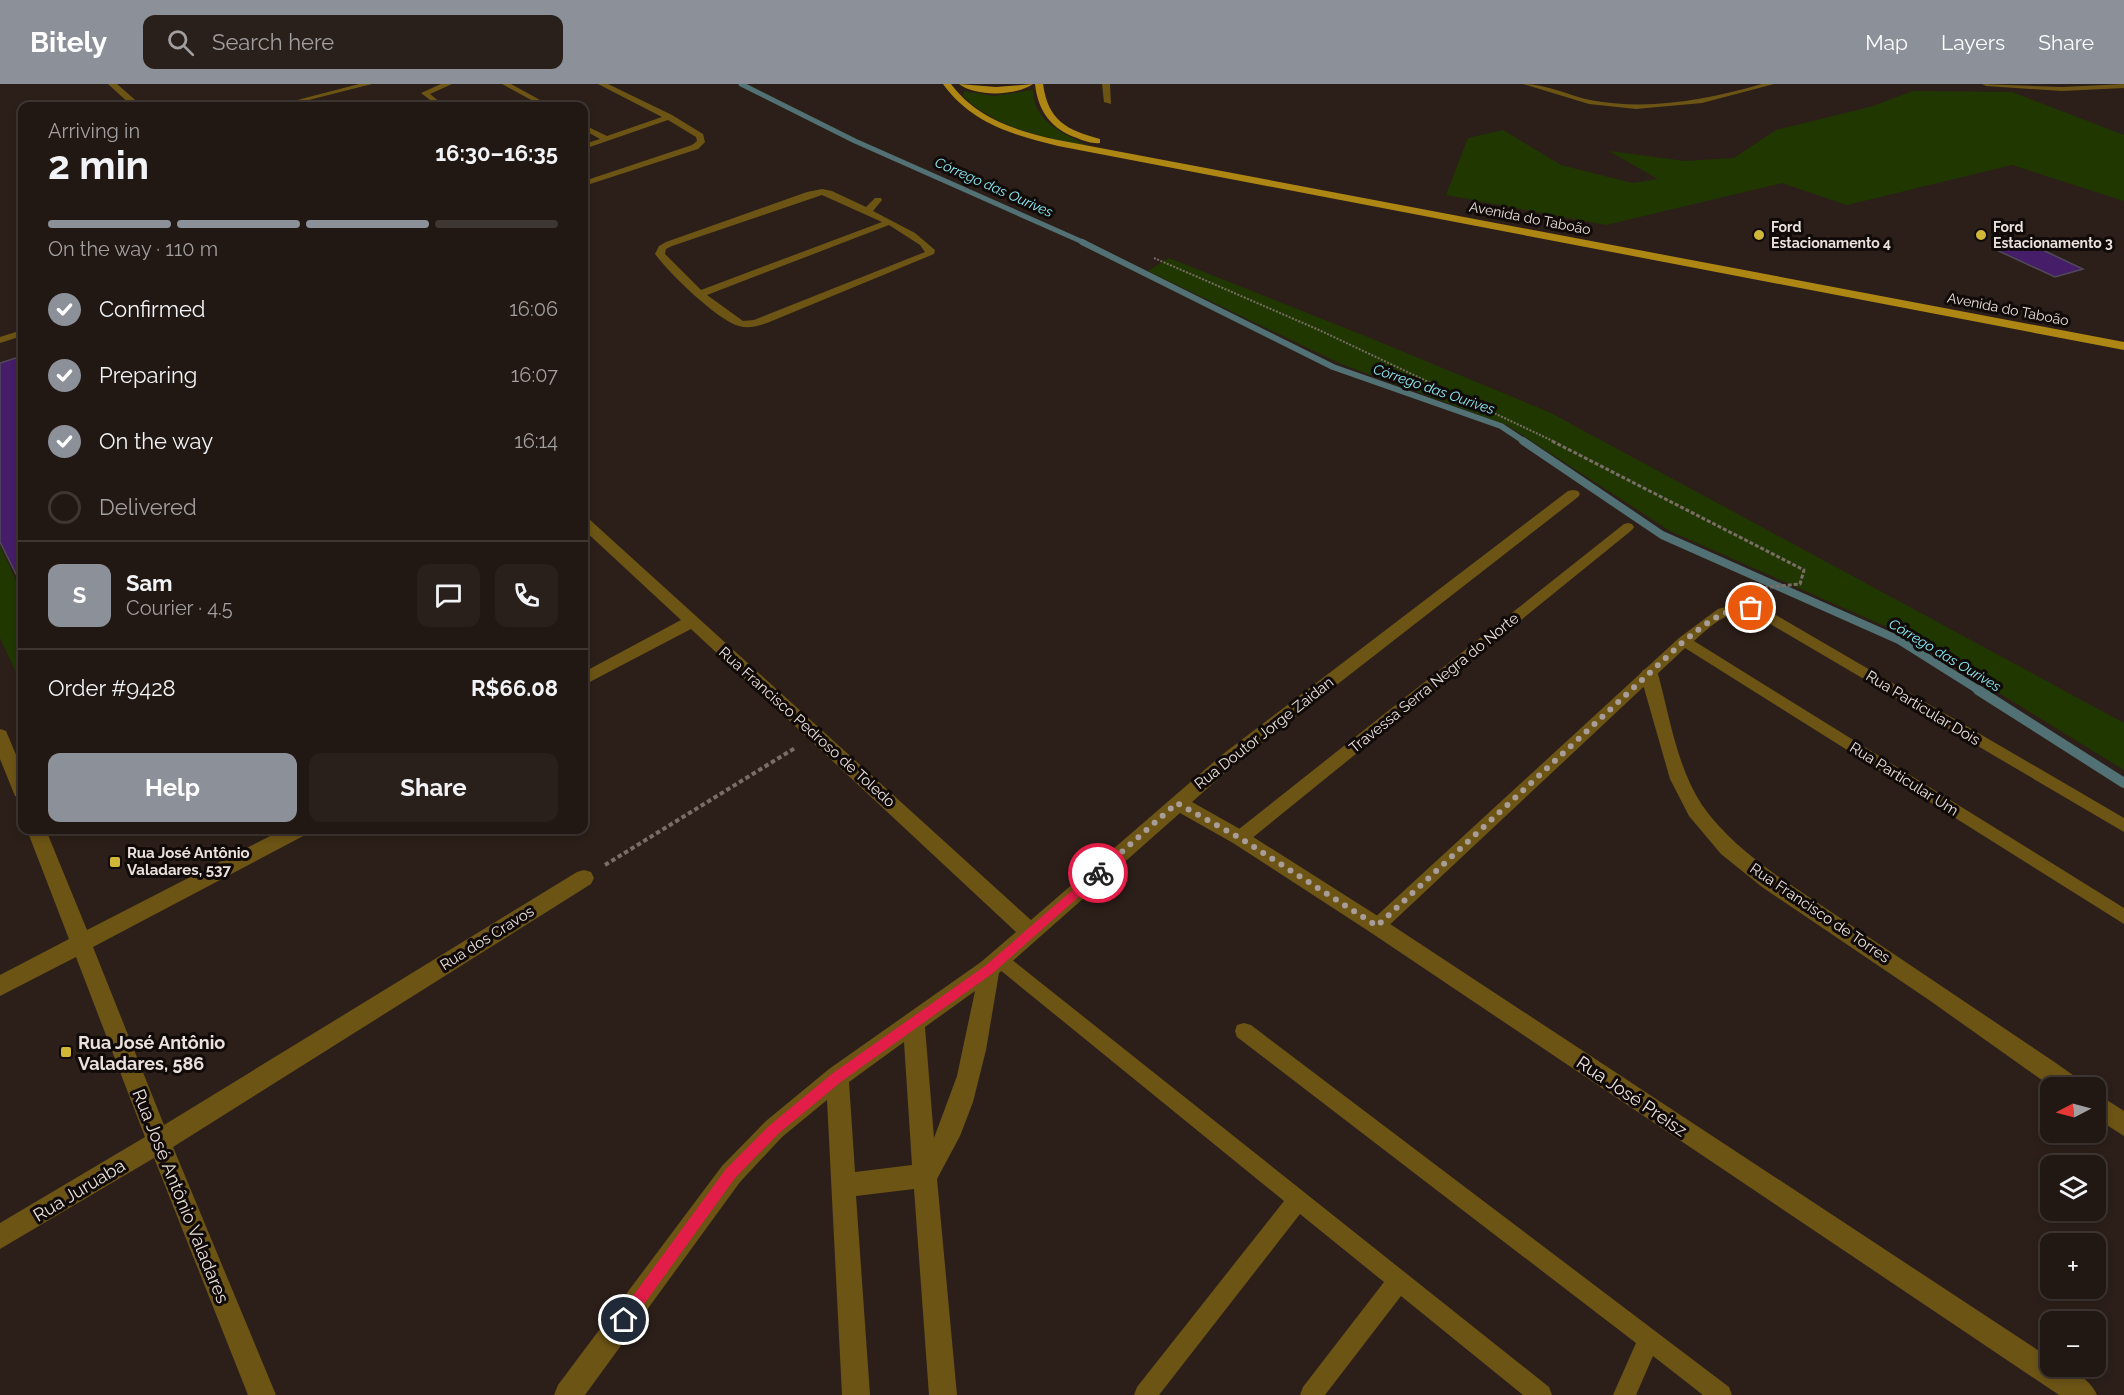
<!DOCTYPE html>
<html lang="en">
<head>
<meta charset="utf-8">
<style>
	:root { --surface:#211713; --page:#29201c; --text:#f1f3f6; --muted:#a29fa0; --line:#3e3633; --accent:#8c9099 }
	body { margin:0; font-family:Raleway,sans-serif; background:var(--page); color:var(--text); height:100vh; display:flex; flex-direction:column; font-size:22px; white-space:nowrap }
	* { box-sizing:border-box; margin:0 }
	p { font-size:20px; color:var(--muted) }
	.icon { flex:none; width:33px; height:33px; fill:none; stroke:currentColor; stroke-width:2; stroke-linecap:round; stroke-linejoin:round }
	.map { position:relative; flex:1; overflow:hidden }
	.sheet { position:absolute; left:18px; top:18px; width:570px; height:732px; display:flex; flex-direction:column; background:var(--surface); border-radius:12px; box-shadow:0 3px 9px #0003,0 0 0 2px var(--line) }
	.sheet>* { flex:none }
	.needle { width:39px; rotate:264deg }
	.buttons { position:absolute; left:2040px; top:993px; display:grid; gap:12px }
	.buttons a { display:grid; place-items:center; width:66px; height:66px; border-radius:12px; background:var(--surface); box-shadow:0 3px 9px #0003,0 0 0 2px var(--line); font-size:30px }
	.pin { position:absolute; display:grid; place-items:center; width:51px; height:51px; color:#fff; margin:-26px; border:3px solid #fff; border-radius:50%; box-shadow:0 2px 6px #0007 }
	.courier { position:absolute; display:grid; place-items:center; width:60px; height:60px; margin:-30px; border:4px solid #e11d48; border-radius:50%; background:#fff; color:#222; box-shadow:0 2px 8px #0007 }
	.head em { font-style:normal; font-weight:700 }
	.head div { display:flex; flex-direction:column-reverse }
	.head { display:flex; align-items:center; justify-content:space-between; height:102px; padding:0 30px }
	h1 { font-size:39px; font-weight:700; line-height:45px }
	.bar { display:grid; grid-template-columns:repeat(4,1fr); gap:9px 6px; align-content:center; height:72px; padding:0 30px }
	.bar i { height:8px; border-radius:4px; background:var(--line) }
	.bar .active { background:var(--accent) }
	.bar p { grid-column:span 4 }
	.line { display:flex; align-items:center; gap:15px; padding:0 30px; border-top:2px solid var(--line) }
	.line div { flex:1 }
	.round { display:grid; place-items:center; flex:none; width:63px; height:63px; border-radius:12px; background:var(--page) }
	ol { padding:0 30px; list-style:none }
	li { display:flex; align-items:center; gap:18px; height:66px }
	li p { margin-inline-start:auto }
	li .icon { padding:6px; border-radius:50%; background:var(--accent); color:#fff; stroke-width:4 }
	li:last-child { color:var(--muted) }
	li i { width:33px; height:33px; border:3px solid var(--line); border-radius:50% }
	.primary-button { display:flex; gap:12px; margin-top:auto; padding:12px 30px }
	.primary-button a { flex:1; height:69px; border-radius:12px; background:var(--accent); color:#fff; font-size:24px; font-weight:700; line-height:69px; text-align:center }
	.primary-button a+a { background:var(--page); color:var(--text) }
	header { display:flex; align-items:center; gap:36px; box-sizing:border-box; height:84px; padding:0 30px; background:var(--accent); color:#fff }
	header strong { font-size:28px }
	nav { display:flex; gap:33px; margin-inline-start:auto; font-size:21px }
	.search { width:420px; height:54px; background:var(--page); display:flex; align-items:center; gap:15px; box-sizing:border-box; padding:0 21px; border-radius:12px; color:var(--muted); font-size:22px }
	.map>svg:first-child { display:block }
</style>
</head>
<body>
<header>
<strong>Bitely</strong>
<div class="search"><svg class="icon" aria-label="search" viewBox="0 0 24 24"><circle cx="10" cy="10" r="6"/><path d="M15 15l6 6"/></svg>Search here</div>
<nav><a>Map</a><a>Layers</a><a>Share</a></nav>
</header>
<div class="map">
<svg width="2124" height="1311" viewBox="0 0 2124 1311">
	<rect width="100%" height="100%" fill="#2c1f19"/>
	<!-- green -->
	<path fill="#203800" d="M1033,6C1034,39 1062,48 1088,62C1045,54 995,44 963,12L964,7L994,12Z
		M1913,7L2012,8L2124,51V117L2012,81L1847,121L1782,99L1606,141L1446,111L1468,54L1503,46L1561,81L1632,99L1658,95L1609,67L1685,77L1734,74L1776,46L1870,23Z
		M1169,174L1365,252L1549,328L2124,639V686L1907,552L1670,447L1507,341L1341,280L1148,187Z
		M0,461L22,510V601L0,554Z"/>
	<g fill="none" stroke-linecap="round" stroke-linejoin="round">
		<!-- stream-far3 -->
		<path stroke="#527174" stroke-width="5" d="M741,0L855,57L1085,159"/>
		<!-- stream-far2 -->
		<path stroke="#527174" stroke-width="6" d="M1082,158L1333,283L1501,342L1525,358"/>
		<!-- stream-far1 -->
		<path stroke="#527174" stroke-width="8" d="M1523,357L1662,451L1899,556L1980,607"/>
		<!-- stream -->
		<path stroke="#527174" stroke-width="10" d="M1978,606L2124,699"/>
	</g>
	<!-- building -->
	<path fill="#451d69" stroke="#504a57" stroke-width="1.5" d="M2020,156L2047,168L2083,185L2055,193L1992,164Z
		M22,272V502L0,458V279Z"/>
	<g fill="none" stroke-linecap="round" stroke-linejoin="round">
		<!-- path-far2 -->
		<path stroke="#786d67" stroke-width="2" stroke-dasharray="2 1.5" stroke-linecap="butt" d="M1154,174L1319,246L1555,358"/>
		<!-- path-far1 -->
		<path stroke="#786d67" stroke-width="3" stroke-dasharray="4 2" stroke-linecap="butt" d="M1552,357L1804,486L1800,500L1759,504"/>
		<!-- path -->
		<path stroke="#786d67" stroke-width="4" stroke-dasharray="4.5 3" stroke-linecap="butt" d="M605,781L795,664"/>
		<!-- lane -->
		<path fill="#6c5415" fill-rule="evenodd" d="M359,0H372L285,22H274Z
			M441,0H452L430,10L445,22H438L421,9Z
			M502,0H511L551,22H542Z
			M598,0H608L672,31L703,50L705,58L698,65L584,102V97L692,61L697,57L696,53L668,36L584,65V60L600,55L584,46V41L607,52L662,33Z
			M1102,0H1110L1111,20L1104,18Z
			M1523,0C1547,0 1567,11 1590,16C1648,27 1706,16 1762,0H1774L1702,19L1636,25L1589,20Z
			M1982,0L2062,3L2124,0V4L2062,7L1986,2Z
			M822,105L832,107L866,123L875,114H881L882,116L873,127L915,149L935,166L934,170L767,239C758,242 749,245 739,242C717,236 669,189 655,170L659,162L666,158L807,108ZM822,111L882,138L701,206L665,170L666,165L672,162ZM889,141L920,161L925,168L754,236L743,237L707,211Z
			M22,246V252L0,259V253Z
			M1628,439L1632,440L1634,443L1632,446L1246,759L1240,760L1234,759L1232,754L1234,749L1624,440Z
			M1741,519L1756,521L1769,527L2124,734V748L1750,528C1727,526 1710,543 1694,557L2124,824V840L1685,564L1383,847L1377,849L1371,847L1368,842L1371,837L1679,554L1718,525Z
			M1000,868L1006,871L1549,1303L1552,1311H1523L1401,1212L1325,1311H1300L1303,1303L1384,1198L1300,1130L1159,1311H1134L1137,1303L1284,1117L994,881L991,876L994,871Z
			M1244,939L1251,941L1729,1303L1732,1311H1703L1653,1272L1636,1311H1613L1636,1259L1237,953L1235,947L1237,941Z"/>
		<!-- street -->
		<path fill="#6c5415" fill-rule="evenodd" d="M108,0H117L142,22H132Z
			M1573,406L1578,407L1580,410L1578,413L1235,680L1192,718L1247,749L1384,836L2050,1274V1282C2068,1282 2090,1294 2097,1311H2059L1370,848L1233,759L1180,729L999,889L986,966L973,1018L960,1052L937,1095L957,1311H929L914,1105L856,1112L870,1311H842L827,1016L782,1053L740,1098L585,1311H554L558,1301L722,1082L766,1037L829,985L981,878L1016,848L691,545L584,601V588L681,536L584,446V434L589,435L1031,836L1223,670L1568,407ZM975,907L957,992L934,1054L925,943ZM904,958L912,1081L855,1088L849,998Z
			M1649,584L1655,586L1658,590C1670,634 1677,683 1702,721C1722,750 1749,771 1776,791L2053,977L2080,996L2083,1004H2053L1929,916L1762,803L1721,770L1689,732L1670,695L1640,590L1643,586Z
			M0,645L6,647L22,685V714L15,712L0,675Z
			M27,746H46L87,846L282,746H308L305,751L93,863L164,1041L577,788L584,786L591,788L594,794L591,800L173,1063L276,1311H248L154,1074L0,1165V1139L145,1053L76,873L0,912V891L69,855Z
			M2096,1009L2124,1027V1052L2096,1034Z"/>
		<!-- primary -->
		<path fill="#ae8613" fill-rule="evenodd" d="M943,0H951C977,35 1017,47 1058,56L2124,258V266L1058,62C1013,51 971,39 943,0Z
			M959,0L996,3L1033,0C1016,12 976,13 959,0Z
			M1035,0H1043C1048,37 1067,46 1100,55V59C1093,60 1084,57 1077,54C1051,45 1038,27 1035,0Z"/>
	</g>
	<!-- route -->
	<path fill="#e11d48" d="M1098,784L1102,786V792L993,889L842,997L779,1049L735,1094L629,1241L624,1243L619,1241L617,1236L619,1231L726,1085L770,1041L833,989L985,882Z"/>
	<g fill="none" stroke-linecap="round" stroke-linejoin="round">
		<!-- done -->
		<path stroke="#a89d98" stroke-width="6" stroke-dasharray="0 10.8" d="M1098,789L1177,719L1240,754L1377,842L1684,557C1706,540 1722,524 1751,524"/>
	</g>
	<!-- markers -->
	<g fill="#d0b736" stroke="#100a08" stroke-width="2">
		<circle cx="1759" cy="151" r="6"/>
		<circle cx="1981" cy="151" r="6"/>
		<rect x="109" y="772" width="12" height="12" rx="3"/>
		<rect x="60" y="962" width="12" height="12" rx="3"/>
	</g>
	<g text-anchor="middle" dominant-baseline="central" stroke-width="6" stroke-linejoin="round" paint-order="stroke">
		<!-- far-water labels -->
		<g font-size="14" font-style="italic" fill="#8beefa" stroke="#100a08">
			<text transform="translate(994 103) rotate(24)">Córrego das Ourives</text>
			<text transform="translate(1434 305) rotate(19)">Córrego das Ourives</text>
			<text transform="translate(1945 571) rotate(31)">Córrego das Ourives</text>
		</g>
		<!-- far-street labels -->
		<g font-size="14" fill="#eae1dd" stroke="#100a08">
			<text transform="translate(1530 134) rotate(11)">Avenida do Taboão</text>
			<text transform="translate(2008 225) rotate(11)">Avenida do Taboão</text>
		</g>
		<!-- far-poi labels -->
		<g font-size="14" font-weight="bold" fill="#eae1dd" stroke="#100a08" text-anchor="start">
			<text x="1771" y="143">Ford<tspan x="1771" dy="16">Estacionamento 4</tspan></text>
			<text x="1993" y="143">Ford<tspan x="1993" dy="16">Estacionamento 3</tspan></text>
		</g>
		<!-- street labels -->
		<g font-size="15" fill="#eae1dd" stroke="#100a08">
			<text transform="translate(1434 599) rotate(-39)">Travessa Serra Negra do Norte</text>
			<text transform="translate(1923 624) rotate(31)">Rua Particular Dois</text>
			<text transform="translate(807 643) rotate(42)">Rua Francisco Pedroso de Toledo</text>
			<text transform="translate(1264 649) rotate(-38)">Rua Doutor Jorge Zaidan</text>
			<text transform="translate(1904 695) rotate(32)">Rua Particular Um</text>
			<text transform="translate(1820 829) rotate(34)">Rua Francisco de Torres</text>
			<text transform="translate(487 854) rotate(-32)">Rua dos Cravos</text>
		</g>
		<!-- poi labels -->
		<g font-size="15" font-weight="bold" fill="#eae1dd" stroke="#100a08" text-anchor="start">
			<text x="127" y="769">Rua José Antônio<tspan x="127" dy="17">Valadares, 537</tspan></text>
		</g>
		<!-- near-poi labels -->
		<g font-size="18" font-weight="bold" fill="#eae1dd" stroke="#100a08" text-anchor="start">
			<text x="78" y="958">Rua José Antônio<tspan x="78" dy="21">Valadares, 586</tspan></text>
		</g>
		<!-- near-street labels -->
		<g font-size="18" fill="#eae1dd" stroke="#100a08">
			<text transform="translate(1632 1012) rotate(34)">Rua José Preisz</text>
			<text transform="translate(79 1106) rotate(-31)">Rua Juruaba</text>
			<text transform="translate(181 1112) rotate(68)">Rua José Antônio Valadares</text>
		</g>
	</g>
</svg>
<div class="buttons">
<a><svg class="needle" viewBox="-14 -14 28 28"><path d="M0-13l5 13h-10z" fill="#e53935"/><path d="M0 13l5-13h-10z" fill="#a29fa0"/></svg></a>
<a><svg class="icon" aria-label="layers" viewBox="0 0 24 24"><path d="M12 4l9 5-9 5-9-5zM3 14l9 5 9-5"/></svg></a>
<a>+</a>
<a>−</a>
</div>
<div class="pin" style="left:1751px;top:524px;background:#ea580c"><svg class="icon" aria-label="bag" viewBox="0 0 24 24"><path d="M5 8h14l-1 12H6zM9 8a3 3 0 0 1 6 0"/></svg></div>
<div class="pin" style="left:624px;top:1236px;background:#1f2937"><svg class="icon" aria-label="home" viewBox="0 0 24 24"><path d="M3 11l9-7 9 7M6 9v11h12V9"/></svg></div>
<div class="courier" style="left:1098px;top:789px"><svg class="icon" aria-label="bike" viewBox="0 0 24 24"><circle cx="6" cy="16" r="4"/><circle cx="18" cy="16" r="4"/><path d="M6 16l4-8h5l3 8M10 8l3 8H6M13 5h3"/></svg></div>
<section class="sheet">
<div class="head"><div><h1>2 min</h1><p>Arriving in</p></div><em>16:30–16:35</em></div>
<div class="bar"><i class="active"></i><i class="active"></i><i class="active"></i><i></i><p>On the way · 110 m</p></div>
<ol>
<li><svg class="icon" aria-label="check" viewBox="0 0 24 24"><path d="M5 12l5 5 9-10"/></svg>Confirmed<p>16:06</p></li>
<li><svg class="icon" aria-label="check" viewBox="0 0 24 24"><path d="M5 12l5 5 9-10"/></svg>Preparing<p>16:07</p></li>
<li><svg class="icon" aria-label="check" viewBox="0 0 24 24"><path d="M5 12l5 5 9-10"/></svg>On the way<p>16:14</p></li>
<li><i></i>Delivered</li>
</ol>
<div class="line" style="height:108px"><b class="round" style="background:var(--accent);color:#fff">S</b><div><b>Sam</b><p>Courier · 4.5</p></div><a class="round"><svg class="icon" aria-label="chat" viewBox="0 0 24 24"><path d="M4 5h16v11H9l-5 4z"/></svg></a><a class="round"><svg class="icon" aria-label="phone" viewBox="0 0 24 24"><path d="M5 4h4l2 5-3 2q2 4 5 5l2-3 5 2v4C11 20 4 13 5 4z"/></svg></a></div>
<div class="line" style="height:78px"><div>Order #9428</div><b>R$66.08</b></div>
<div class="primary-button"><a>Help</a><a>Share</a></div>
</section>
</div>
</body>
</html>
